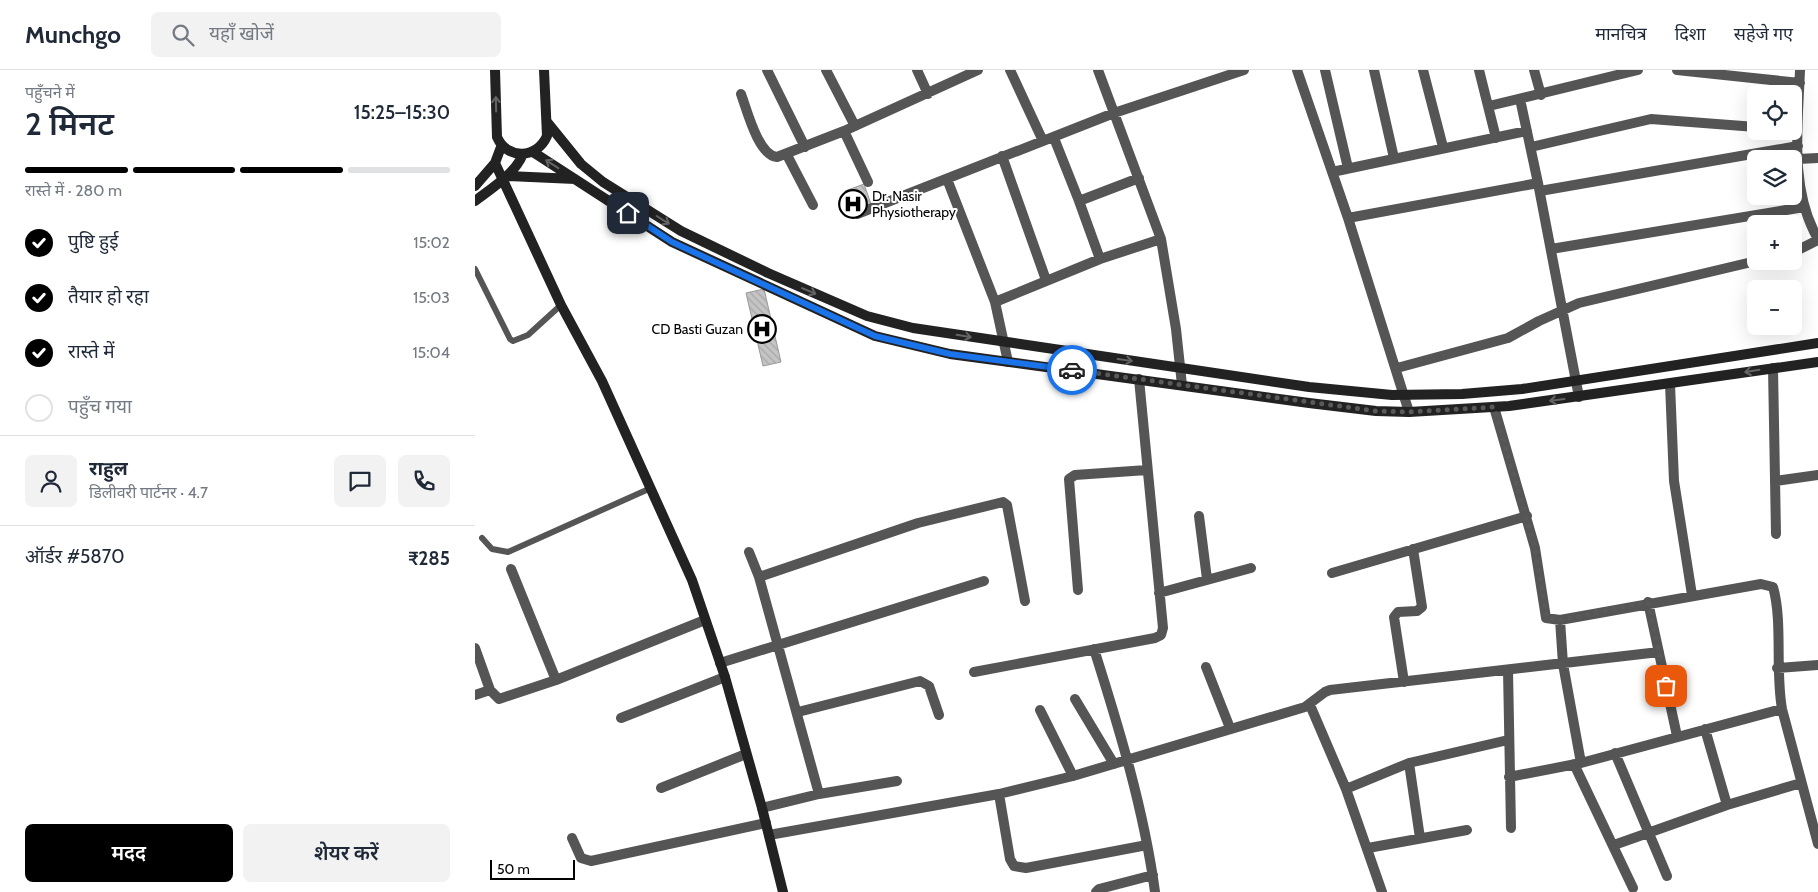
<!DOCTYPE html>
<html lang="hi">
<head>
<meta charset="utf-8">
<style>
	:root { --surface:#fff; --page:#f2f2f3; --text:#1f2937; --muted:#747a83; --line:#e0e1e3; --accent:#000 }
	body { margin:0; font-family:Cabin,"Noto Sans Devanagari",sans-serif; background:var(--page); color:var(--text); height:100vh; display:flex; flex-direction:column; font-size:19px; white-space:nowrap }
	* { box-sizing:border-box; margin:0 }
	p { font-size:16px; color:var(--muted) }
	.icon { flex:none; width:28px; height:28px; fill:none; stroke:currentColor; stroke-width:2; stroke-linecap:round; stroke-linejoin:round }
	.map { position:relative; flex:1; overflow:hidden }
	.details { display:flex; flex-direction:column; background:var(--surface); width:475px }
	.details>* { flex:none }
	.tools { position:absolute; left:1272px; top:15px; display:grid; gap:10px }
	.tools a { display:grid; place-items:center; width:55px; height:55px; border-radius:8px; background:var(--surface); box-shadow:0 5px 20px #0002; font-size:25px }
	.scale { position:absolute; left:15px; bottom:12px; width:85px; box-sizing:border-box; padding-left:5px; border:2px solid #000; border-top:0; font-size:14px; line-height:18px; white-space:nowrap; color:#000; -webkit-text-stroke:4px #fff; paint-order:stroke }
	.pin { position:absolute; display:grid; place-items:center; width:42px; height:42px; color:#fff; margin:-21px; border-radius:10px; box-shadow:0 2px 8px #0006 }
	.courier { position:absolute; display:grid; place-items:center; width:50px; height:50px; margin:-25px; border:4px solid #1a73e8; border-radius:50%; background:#fff; color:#222; box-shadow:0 1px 6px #0007 }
	.overview em { font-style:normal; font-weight:600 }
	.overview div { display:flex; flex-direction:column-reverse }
	.overview { display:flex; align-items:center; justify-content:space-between; height:85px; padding:0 25px }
	h1 { font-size:32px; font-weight:600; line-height:38px }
	.bar { display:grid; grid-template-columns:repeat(4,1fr); gap:8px 5px; align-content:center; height:60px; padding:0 25px }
	.bar i { height:6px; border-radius:4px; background:var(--line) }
	.bar .on { background:var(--accent) }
	.bar p { grid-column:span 4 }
	.line { display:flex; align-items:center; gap:12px; padding:0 25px; border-top:1px solid var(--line) }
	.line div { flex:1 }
	.round { display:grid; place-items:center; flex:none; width:52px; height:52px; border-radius:8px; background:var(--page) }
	ol { padding:0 25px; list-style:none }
	li { display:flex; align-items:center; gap:15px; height:55px }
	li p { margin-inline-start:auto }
	li .icon { padding:5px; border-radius:50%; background:var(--accent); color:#fff; stroke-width:4 }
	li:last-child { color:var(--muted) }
	li i { width:28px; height:28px; border:2px solid var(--line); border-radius:50% }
	.button { display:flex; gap:10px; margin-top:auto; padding:10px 25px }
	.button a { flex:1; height:58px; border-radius:8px; background:var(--accent); color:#fff; font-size:20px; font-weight:600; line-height:58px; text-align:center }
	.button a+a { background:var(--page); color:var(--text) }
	header { display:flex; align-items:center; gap:30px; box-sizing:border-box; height:70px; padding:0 25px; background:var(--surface); border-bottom:1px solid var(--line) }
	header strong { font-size:24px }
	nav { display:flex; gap:28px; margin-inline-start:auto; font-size:18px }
	.search { width:350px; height:45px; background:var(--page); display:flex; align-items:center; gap:12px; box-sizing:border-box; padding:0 18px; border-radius:8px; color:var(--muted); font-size:19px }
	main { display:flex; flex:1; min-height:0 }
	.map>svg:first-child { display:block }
</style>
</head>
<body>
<header>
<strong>Munchgo</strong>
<div class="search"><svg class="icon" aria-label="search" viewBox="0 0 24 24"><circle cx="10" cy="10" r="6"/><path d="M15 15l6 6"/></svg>यहाँ खोजें</div>
<nav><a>मानचित्र</a><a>दिशा</a><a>सहेजे गए</a></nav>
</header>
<main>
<section class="details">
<div class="overview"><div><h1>2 मिनट</h1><p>पहुँचने में</p></div><em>15:25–15:30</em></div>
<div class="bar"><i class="on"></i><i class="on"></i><i class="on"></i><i></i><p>रास्ते में · 280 m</p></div>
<ol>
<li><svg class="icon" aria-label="check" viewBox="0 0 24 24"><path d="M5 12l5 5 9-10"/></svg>पुष्टि हुई<p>15:02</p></li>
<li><svg class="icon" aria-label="check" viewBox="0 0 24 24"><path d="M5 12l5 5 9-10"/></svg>तैयार हो रहा<p>15:03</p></li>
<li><svg class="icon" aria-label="check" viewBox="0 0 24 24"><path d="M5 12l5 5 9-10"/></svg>रास्ते में<p>15:04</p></li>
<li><i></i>पहुँच गया</li>
</ol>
<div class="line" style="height:90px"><a class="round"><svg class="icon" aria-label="person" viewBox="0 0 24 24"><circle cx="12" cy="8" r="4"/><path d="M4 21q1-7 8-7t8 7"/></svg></a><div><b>राहुल</b><p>डिलीवरी पार्टनर · 4.7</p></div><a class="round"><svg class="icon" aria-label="chat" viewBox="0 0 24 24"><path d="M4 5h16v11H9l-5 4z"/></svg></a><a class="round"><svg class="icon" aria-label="phone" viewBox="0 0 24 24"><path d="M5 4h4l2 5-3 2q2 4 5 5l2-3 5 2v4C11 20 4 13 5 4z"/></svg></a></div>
<div class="line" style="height:65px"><div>ऑर्डर #5870</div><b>₹285</b></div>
<div class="button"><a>मदद</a><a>शेयर करें</a></div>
</section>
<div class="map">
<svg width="1343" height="822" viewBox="0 0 1343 822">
	<defs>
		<pattern id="building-back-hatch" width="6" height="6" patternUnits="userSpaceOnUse" patternTransform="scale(1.25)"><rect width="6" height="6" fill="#c4c4c4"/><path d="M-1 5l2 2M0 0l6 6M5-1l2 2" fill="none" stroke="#a7a7a7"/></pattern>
	</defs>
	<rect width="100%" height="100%" fill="#fff"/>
	<!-- building -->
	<path fill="url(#building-back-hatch)" stroke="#999" d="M389,114L396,134L377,141L370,121Z
		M289,219L306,292L288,296L271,223Z"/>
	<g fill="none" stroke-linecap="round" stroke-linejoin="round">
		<!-- lane -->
		<path stroke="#555" stroke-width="6" d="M0,199L35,269L38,271L53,265L86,235
			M7,468L17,479L33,482L176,418"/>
		<!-- street -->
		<path stroke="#555" stroke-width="10" d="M292,0L330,77
			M351,0L380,56
			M442,0L453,24
			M535,0L568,71
			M623,0L686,169L701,259L707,315
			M822,0L873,148L934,342
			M850,0L873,98
			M899,0L919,88
			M948,0L968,77
			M1004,0L1021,68
			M1059,0L1066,25
			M1202,0L1325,13
			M1325,0C1323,55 1314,119 1343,169
			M266,24C272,40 283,85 302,87L369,61L503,0
			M1045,29L1063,113L1104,327
			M1014,36L1163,0
			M369,61L393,112
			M579,68L604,131L625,189
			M1056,77L1176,49L1281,57
			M312,85L338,135
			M527,86L571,210
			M1323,89L1343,88
			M857,102L1052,61
			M472,109L520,232L533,292
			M1065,121L1323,76
			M604,131L664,108
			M382,144L639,43L769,0
			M873,148L1063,113
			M1076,179L1329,137
			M1319,182L1343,170
			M520,232L625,189L686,169
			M922,298L1033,268L1064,251L1104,233L1281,191
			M1298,298L1301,464
			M1195,314L1199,411L1217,525
			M1019,337L1060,478L1071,548L1085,550L1286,514L1298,517C1308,552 1300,600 1307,639L1343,774
			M1300,411L1343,405
			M724,446L732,509
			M274,482L284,507L344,724
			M36,499L81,610
			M857,503L1052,446
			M284,507L443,453L528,432L532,435L550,531
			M603,520L594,409L600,405L672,400
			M684,523L776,498
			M1173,532L1202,666
			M1085,550L1088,594L1106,693
			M0,578L15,620L0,625
			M619,579C644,658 669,740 680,822
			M245,593L509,511
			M731,597L755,658
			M1302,598L1343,595
			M1033,600L1036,758
			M499,602L680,568L686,565L688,558L664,309
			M929,612L919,547L923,542L942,541L947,537L938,479
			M15,620L24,629L81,610L230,550
			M600,629L639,694
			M835,635L871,719L907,822
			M565,640L598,706
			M323,642L445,611L454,616L464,645
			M146,648L250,607
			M1230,659L1252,735
			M1140,683L1192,806
			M934,693L945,768
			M1099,694L1158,818
			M1034,707L1106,693L1307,639
			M186,718L271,684
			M871,719L934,693L1033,670
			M524,724L535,789L539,796L551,798L672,775
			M287,738L344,724L422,711
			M294,765L524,724L598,706L830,637L850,622L855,620L1184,582
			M97,768L106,788L116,791L291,753
			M1139,775L1252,735L1326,713
			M893,778L992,760
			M621,822L624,819L678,805"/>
		<!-- secondary -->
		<path stroke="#222" stroke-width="10" d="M20,0L22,67C32,90 62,89 72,66L69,0
			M72,52L106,94L128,112L206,161L293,203L392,246L438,258L834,317L917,325L987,324L1047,319L1343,273
			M58,82L197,172L400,266L475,284L834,333L901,341L934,342L1034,336L1343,292
			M20,93L86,235L127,311L217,510L250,607L287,738L308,822
			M32,106L100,109
			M0,116L20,93L26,77
			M0,131C17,118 40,104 48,84"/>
	</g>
	<!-- one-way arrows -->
	<defs><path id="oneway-shaft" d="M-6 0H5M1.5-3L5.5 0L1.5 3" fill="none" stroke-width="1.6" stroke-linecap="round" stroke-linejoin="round" transform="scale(1.25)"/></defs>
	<g stroke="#646464">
		<use href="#oneway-shaft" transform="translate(21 34) rotate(-91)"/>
		<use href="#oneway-shaft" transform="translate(77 94) rotate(-147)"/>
		<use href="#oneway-shaft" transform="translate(188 150) rotate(32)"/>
		<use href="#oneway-shaft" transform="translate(334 221) rotate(23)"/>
		<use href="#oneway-shaft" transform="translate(489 266) rotate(9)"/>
		<use href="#oneway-shaft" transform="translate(650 290) rotate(8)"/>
		<use href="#oneway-shaft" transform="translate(1277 301) rotate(171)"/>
		<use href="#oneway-shaft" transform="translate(1082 330) rotate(173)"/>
	</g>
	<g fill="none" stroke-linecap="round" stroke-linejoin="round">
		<!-- done -->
		<path stroke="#595959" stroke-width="5" stroke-dasharray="0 9" d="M597,300L901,341L934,342L1019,337L1060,478L1072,548L1085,550L1173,532L1191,616"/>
		<!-- route -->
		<path stroke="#1a73e8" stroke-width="6" d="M153,143L197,172L400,266L475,284L597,300"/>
	</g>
	<!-- icons -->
	<defs>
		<symbol id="hospital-ring" viewBox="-11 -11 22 22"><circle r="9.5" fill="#fff" stroke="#000" stroke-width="1.5"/><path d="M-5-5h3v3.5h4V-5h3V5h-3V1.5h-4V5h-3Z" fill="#000"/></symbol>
	</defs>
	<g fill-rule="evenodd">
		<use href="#hospital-ring" x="362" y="118" width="32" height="32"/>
		<use href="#hospital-ring" x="271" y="243" width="32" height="32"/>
	</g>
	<g text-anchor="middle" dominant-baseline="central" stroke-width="4" stroke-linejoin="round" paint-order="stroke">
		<!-- poi labels -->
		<g font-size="14" fill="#000" stroke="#fff" text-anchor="start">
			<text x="397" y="126">Dr. Nasir<tspan x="397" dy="16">Physiotherapy</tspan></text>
			<text x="268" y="259" text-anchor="end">CD Basti Guzan</text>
		</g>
	</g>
</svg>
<div class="tools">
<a><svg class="icon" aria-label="locate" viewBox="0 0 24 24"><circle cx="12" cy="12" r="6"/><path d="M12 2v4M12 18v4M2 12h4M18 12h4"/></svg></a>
<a><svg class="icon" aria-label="layers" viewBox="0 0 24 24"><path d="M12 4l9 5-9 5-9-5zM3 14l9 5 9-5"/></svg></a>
<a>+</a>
<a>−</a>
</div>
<div class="scale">50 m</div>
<div class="pin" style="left:1191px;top:616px;background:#ea580c"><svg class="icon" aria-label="bag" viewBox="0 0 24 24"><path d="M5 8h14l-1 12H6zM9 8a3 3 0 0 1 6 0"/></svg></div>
<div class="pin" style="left:153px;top:143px;background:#1f2937"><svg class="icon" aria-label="home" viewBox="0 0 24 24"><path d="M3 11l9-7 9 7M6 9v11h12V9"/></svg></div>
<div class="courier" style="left:597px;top:300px"><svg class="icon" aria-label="car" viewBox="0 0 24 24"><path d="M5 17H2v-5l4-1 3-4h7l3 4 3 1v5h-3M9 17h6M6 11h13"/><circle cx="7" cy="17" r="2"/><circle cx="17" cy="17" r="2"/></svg></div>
</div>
</main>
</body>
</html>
